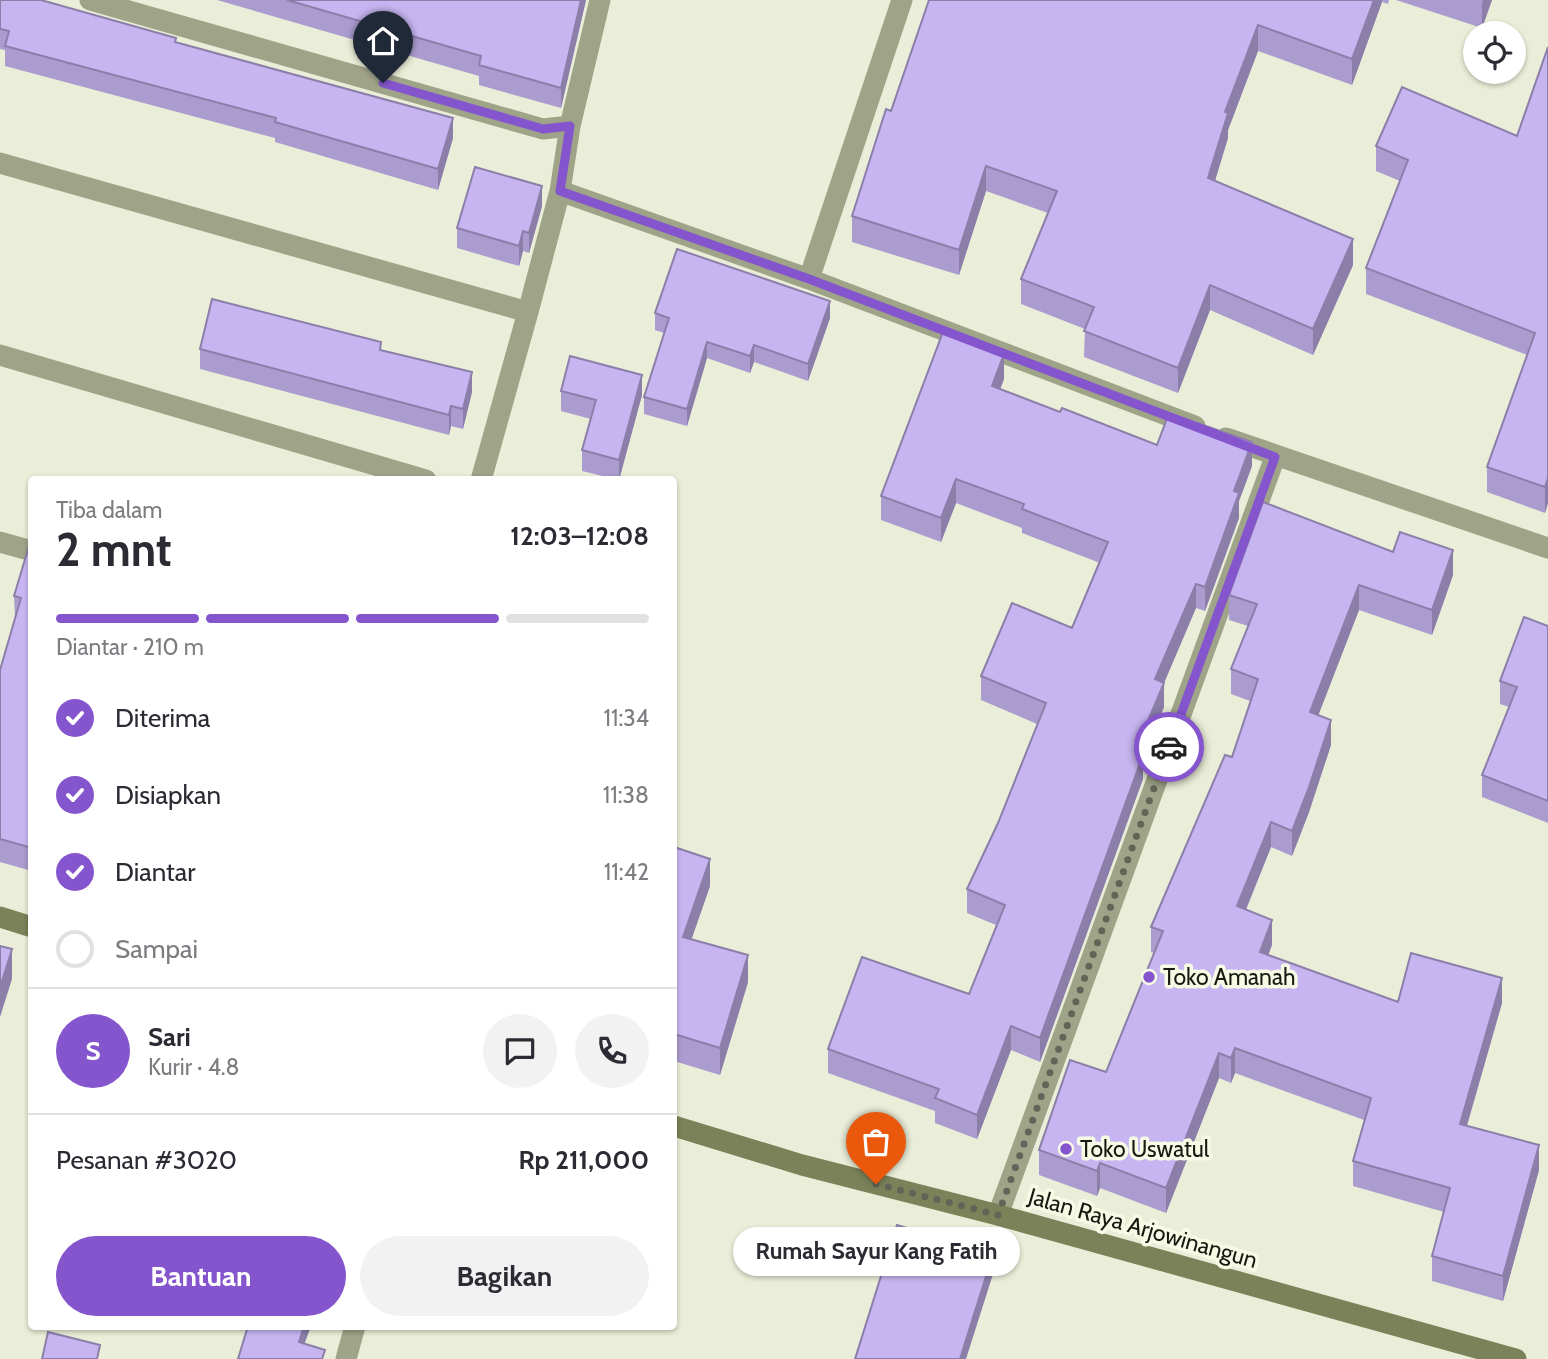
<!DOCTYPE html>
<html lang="id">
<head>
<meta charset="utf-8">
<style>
	:root { --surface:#fff; --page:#f2f2f3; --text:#2b2b33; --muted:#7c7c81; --line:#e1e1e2; --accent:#8555ce }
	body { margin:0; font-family:Cabin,sans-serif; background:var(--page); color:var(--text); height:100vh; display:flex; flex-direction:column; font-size:26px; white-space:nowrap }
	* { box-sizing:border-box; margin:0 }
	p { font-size:23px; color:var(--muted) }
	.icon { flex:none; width:38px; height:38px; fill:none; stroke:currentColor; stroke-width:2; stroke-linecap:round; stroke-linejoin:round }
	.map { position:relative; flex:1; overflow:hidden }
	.drawer { position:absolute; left:28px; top:476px; width:649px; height:854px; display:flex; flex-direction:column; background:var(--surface); border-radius:7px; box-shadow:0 2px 5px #0004 }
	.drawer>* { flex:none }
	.fabs { position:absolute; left:1463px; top:21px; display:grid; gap:14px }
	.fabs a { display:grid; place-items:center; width:63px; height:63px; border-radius:50%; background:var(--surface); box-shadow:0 2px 5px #0004; font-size:35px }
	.pin { position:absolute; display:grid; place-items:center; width:60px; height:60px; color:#fff; margin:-72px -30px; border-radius:50% 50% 50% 0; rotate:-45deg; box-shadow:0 0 7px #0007 }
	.pin .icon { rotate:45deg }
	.courier { position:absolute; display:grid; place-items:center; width:70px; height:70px; margin:-35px; border:5px solid #8555ce; border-radius:50%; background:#fff; color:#222; box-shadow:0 2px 9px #0007 }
	.bubble { position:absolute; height:49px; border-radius:24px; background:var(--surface); box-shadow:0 2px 5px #0004; font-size:23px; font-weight:700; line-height:49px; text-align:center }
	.head em { font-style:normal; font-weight:700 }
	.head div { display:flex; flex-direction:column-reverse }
	.head { display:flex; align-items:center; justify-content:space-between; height:119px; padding:0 28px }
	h1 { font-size:46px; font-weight:700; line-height:52px }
	.bar { display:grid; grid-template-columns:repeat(4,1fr); gap:10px 7px; align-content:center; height:84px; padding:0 28px }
	.bar i { height:9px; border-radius:5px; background:var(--line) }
	.bar .current { background:var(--accent) }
	.bar p { grid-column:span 4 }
	.line { display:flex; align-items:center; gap:18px; padding:0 28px; border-top:2px solid var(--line) }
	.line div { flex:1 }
	.round { display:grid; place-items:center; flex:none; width:74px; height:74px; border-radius:37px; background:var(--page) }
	ol { padding:0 28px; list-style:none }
	li { display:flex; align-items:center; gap:21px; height:77px }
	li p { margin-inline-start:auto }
	li .icon { padding:7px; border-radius:50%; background:var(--accent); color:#fff; stroke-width:4 }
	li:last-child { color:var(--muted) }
	li i { width:38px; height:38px; border:4px solid var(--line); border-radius:50% }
	.action { display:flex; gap:14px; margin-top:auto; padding:14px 28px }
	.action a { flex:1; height:80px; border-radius:42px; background:var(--accent); color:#fff; font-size:28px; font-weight:700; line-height:80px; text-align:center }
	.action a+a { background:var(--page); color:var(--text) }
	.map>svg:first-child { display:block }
</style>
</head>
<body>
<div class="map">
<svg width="1548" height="1359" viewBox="0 0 1548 1359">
	<rect width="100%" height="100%" fill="#eaeed8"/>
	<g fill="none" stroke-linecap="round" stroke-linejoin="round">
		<!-- minor -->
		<path stroke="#9fa388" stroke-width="21" d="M90,0L543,129L570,126
			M0,163L528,312L560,191L570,126L600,0
			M560,191L809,279L1195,426
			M809,279L902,0
			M0,355L426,480
			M1226,438L1548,548
			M481,480L528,312
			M0,542L32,551
			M998,1215L1275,457
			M346,1359L355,1326"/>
		<!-- secondary -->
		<path stroke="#7b8158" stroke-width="21" d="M0,917L32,927
			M674,1126L802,1165L998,1215L1516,1359"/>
	</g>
	<!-- wall -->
	<path fill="#ab9ccf" d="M0,0L176,42L453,138L438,190L275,142V138L5,66V50L0,49Z
		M217,0H586L561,108L479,85V76Z
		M929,0H1389L1388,4L1382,2L1352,85L1258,51L1228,130V138L1215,181L1353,265L1313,355L1210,310L1178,393L1084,357L1085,329L1021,304V279L1048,213L986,191L959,275L852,242V216L891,111Z
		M1396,0H1492L1482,28Z
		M1548,47V503L1545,513L1487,492V467L1527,355L1366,294V268L1400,181L1376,171V146L1517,136Z
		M542,206L529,253L523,251L519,266L457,248V228Z
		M655,313L830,318L808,381L754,362L750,373L707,358L687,426L644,414V397L664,333L655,330Z
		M200,349L381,350L472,392L463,429L451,426L449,435L200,369Z
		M1004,379L1000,389L1060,412L1157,445L1252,466L1239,501V518L1205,611L1196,608L1164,683V707L1143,755V779L1040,1062L1011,1050L977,1139L935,1123V1111L828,1073V1049L969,994L996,925L967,913V889L998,823L1037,724L981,700V676L1072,628L1100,563L1022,533V528L956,503L941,542L881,520V496Z
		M561,391L642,395L619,480L582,471V450L591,419L561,411Z
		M32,547V871L0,862V670L15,619L14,596Z
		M1453,575L1432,635L1359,610L1318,715L1331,745L1309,812L1292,856L1271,847L1246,910L1272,945L1268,955L1398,1002L1502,1003L1467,1126L1539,1170L1503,1301L1432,1281V1256L1444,1212L1353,1186V1161L1364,1120L1235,1073L1231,1083L1219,1078L1166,1213L1100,1188L1097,1196L1039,1175V1150L1106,1072L1154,953L1151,952V927L1232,757L1250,701L1231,694V669L1248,626L1229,620V595Z
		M1548,626V823L1482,797V775L1509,707L1500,704V681Z
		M674,847L710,886L691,939L748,982L720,1075L674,1061Z"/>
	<!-- shaded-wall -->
	<path fill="#8b7fa9" d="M581,0H586L561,108V88Z
		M1374,0H1382V2L1352,85V59Z
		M1483,0H1492L1482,28V3Z
		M1258,25V51L1228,130V138L1208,203V178L1225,112Z
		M453,118V138L438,190V169Z
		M986,166V191L959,275V250Z
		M542,186V206L529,253V233Z
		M523,231V251L519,266V246Z
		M1353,239V265L1313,355V329Z
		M1210,285V310L1178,393V368Z
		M830,301V318L808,381V364Z
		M707,342V358L687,426V409Z
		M754,345V362L750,373V356Z
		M1004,354V379L992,410V386Z
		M472,372V392L463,429V409Z
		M642,375V395L619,480V460Z
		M451,406V426L449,435V415Z
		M1252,442V466L1239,501V518L1205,611V587L1234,491Z
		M1548,478V503L1545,513V487Z
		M956,479V503L941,542V518Z
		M1453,550V575L1432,635V610Z
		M1196,584V608L1164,683V707L1135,775V751L1155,679Z
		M1359,585V610L1310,737V712Z
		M1331,720V745L1309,812L1292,856V831Z
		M1143,755V779L1040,1062V1038Z
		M1271,822V847L1237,931V906Z
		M710,859V886L683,964V937Z
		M1272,920V945L1260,977V952Z
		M12,949V979L0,1017V988Z
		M748,955V982L720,1075V1048Z
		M1502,978V1003L1460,1149V1124Z
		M1011,1026V1050L977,1139V1115Z
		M1235,1048V1073L1231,1083V1058Z
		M1219,1053V1078L1166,1213V1188Z
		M1539,1145V1170L1503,1301V1276Z
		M1100,1163V1188L1097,1196V1171Z
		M993,1254V1274L966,1359H960Z
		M304,1326H311L299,1359V1342Z"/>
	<!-- building -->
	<path fill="#c7b5f1" stroke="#8b7fa9" stroke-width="2" d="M0,0H41L176,38L175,42L453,118L438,169L275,122L276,118L5,46L9,31L0,29Z
		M287,0H581L561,88L479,65L481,56Z
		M929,0H1374L1352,59L1258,25L1225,112L1228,113L1208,178L1353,239L1313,329L1210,285L1178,368L1084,331L1094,307L1021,279L1057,191L986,166L959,250L852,216L886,109L891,111Z
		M1548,47V478L1545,487L1487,467L1535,333L1366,268L1408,160L1376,146L1402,87L1517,136Z
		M475,167L542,186L529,233L523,231L519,246L457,228Z
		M677,249L830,301L808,364L754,345L750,356L707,342L687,409L644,397L669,318L655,313Z
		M212,299L381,342L380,350L472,372L463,409L451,406L449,415L200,349Z
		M943,332L1004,354L992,386L1060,412L1062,408L1157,445L1169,413L1252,442L1234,491L1239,493L1205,587L1196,584L1155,679L1164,683L1135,751L1143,755L1040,1038L1011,1026L977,1115L935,1098L939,1089L828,1049L862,957L969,994L1005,905L967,889L998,823L1046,703L981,676L1012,603L1072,628L1108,542L1022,509L1024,504L956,479L941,518L881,496Z
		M570,356L642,375L619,460L582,450L596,400L561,391Z
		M1263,502L1393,552L1400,532L1453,550L1432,610L1359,585L1310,712L1331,720L1309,787L1292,831L1271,822L1237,906L1272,920L1260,952L1398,1002L1411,953L1502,978L1460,1124L1539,1145L1503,1276L1432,1256L1450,1188L1353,1161L1371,1098L1235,1048L1231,1058L1219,1053L1166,1188L1100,1163L1097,1171L1039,1150L1070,1060L1106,1072L1163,931L1151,927L1225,755L1232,757L1258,679L1231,669L1257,604L1229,595Z
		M29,546L32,547V848L0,839V670L21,598L14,596Z
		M1524,617L1548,626V801L1482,775L1517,687L1500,681Z
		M674,847L710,859L683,937L748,955L720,1048L674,1034Z
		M0,946L12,949L0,988Z
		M897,1225L993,1254L960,1359H855Z
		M248,1326H304L299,1342L325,1350L322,1359H238Z
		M48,1332L100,1345L97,1359H42Z"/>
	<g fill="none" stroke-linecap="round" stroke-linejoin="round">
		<!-- done -->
		<path stroke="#626457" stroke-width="7" stroke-dasharray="0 12.6" d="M876,1184L998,1215L1169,747"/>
		<!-- route -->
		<path stroke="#8555ce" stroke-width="9" d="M383,83L543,129L570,126L560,191L809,279L1275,457L1169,747"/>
	</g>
	<!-- markers -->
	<g fill="#8555ce" stroke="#f7fbe5" stroke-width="2.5">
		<circle cx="1149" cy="977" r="7"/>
		<circle cx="1066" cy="1149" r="7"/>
	</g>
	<g text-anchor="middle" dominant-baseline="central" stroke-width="7" stroke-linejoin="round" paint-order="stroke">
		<!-- poi labels -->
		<g font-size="23" fill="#181911" stroke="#f7fbe5" text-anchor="start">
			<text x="1163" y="977">Toko Amanah</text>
			<text x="1080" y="1149">Toko Uswatul</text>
		</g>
		<!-- street labels -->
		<g font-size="23" fill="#181911" stroke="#f7fbe5">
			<text transform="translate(1143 1228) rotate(16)">Jalan Raya Arjowinangun</text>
		</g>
	</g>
</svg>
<div class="fabs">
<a><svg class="icon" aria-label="locate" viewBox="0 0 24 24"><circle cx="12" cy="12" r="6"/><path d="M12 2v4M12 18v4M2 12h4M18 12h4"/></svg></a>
</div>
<div class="pin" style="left:876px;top:1184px;background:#ea580c"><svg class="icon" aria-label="bag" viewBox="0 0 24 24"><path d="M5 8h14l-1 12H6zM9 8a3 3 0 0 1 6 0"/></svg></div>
<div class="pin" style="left:383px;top:83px;background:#1f2937"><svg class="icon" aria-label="home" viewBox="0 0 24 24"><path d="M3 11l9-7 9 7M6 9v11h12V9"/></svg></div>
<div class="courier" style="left:1169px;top:747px"><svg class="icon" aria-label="car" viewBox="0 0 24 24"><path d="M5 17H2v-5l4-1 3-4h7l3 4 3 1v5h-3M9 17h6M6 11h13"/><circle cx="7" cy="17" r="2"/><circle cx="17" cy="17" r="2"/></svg></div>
<div class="bubble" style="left:733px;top:1227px;width:287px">Rumah Sayur Kang Fatih</div>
<section class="drawer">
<div class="head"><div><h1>2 mnt</h1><p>Tiba dalam</p></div><em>12:03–12:08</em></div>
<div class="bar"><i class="current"></i><i class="current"></i><i class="current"></i><i></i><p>Diantar · 210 m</p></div>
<ol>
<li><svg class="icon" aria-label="check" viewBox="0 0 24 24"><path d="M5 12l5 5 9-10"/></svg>Diterima<p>11:34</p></li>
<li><svg class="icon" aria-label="check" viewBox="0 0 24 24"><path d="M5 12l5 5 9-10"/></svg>Disiapkan<p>11:38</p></li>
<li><svg class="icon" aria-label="check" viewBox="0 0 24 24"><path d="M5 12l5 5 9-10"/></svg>Diantar<p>11:42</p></li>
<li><i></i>Sampai</li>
</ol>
<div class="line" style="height:126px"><b class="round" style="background:var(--accent);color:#fff">S</b><div><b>Sari</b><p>Kurir · 4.8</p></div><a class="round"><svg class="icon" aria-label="chat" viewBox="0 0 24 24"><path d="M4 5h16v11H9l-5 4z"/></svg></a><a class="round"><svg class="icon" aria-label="phone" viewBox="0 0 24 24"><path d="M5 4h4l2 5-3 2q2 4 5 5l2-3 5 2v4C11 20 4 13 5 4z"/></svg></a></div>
<div class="line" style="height:91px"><div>Pesanan #3020</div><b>Rp 211,000</b></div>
<div class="action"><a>Bantuan</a><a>Bagikan</a></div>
</section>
</div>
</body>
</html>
